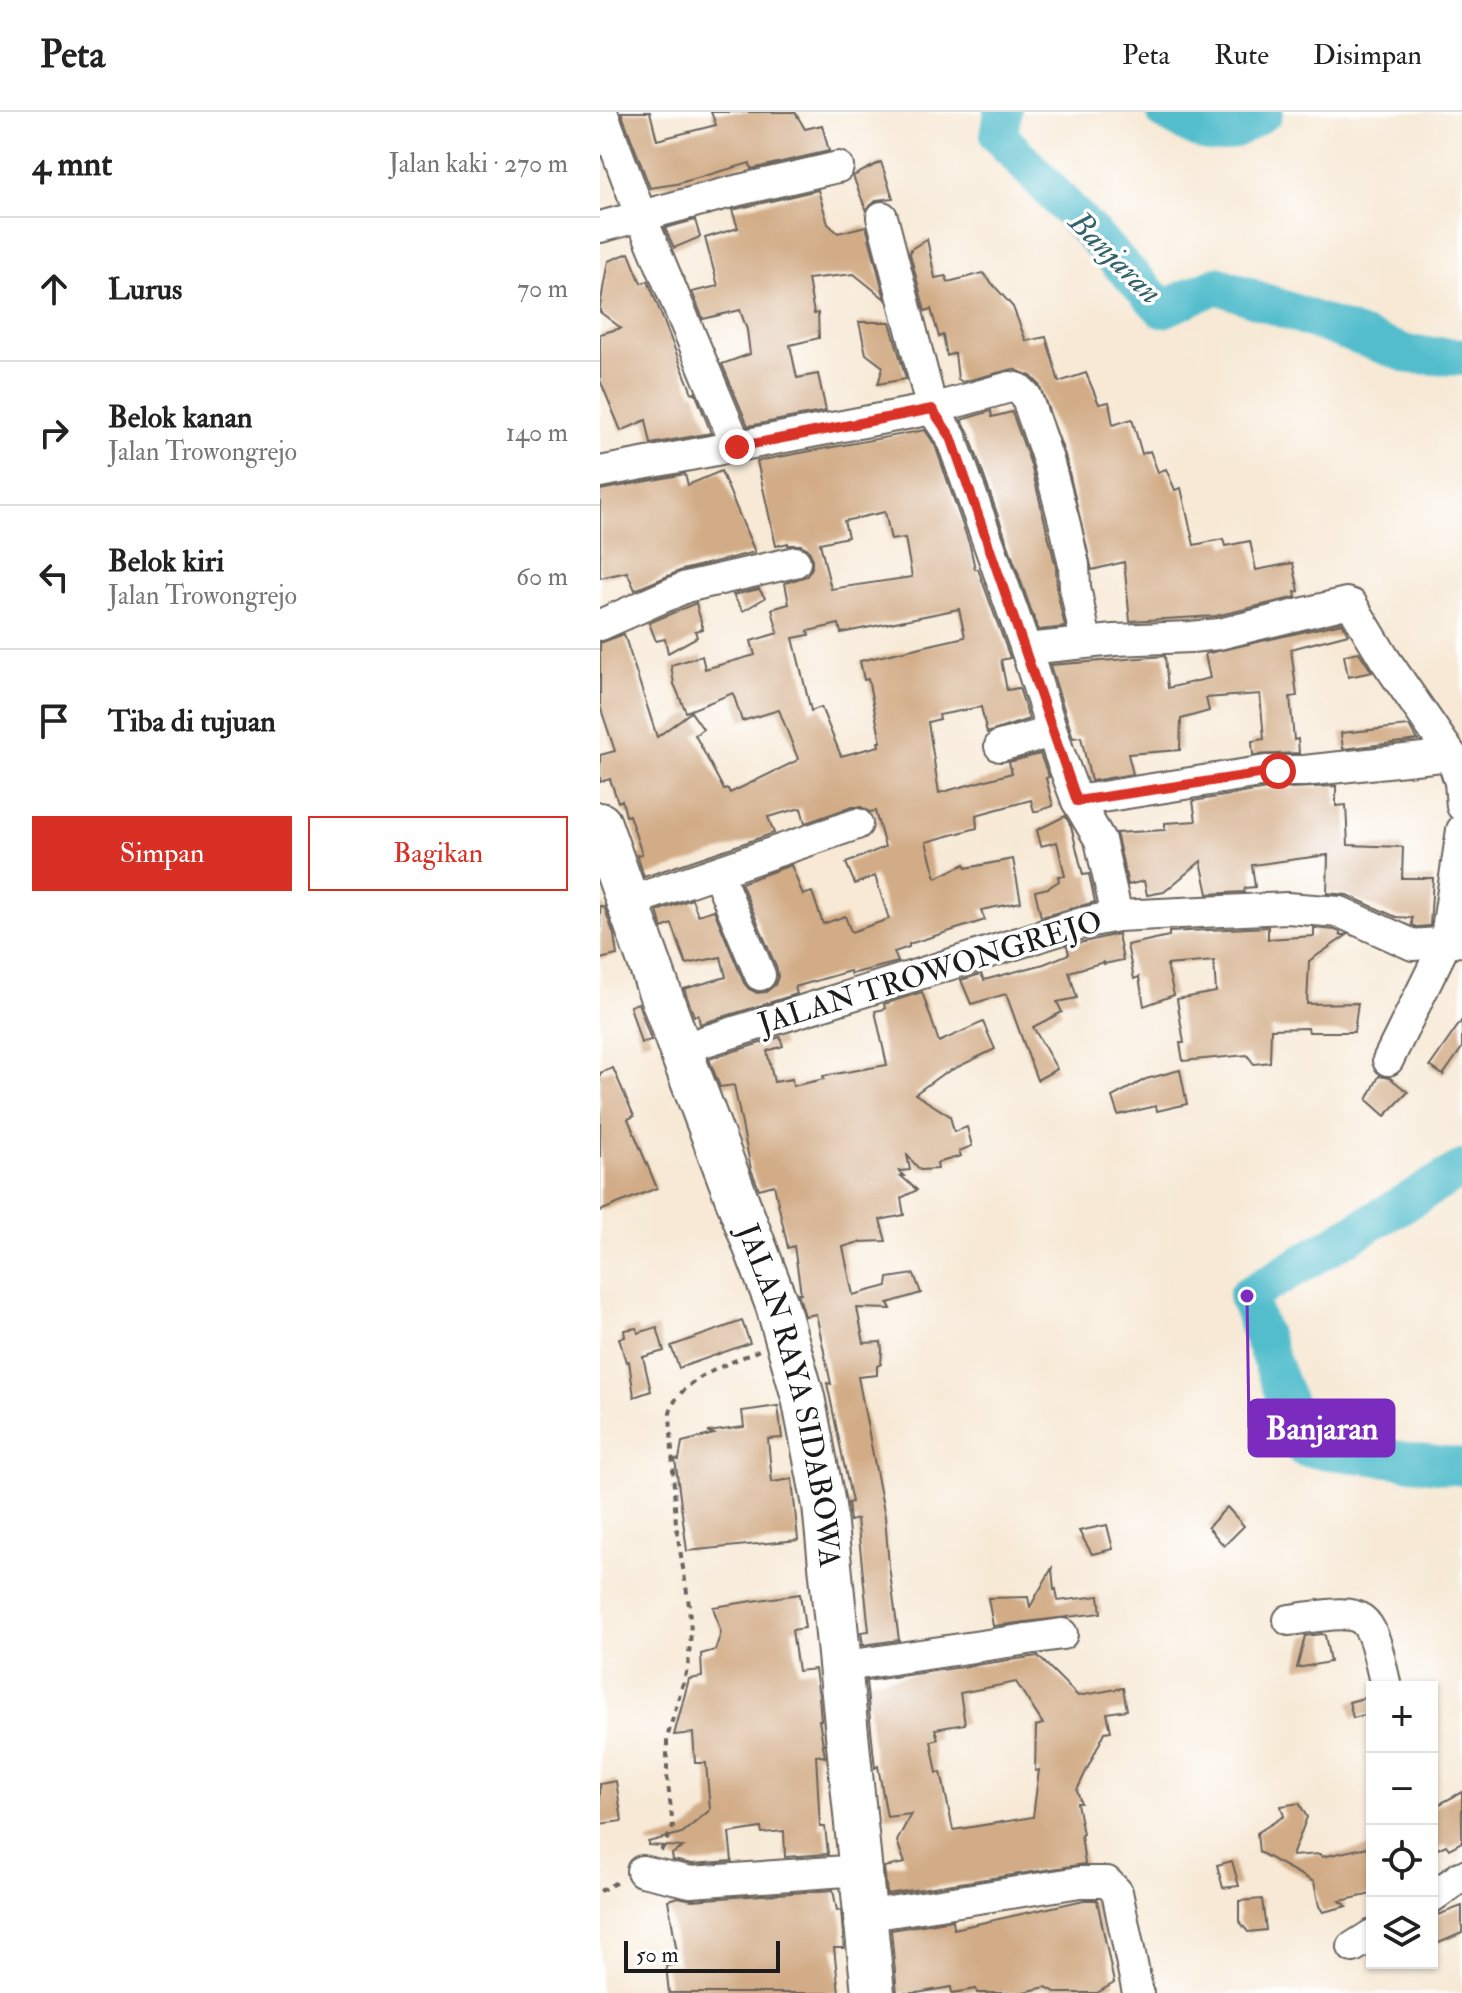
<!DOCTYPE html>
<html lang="id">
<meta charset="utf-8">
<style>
:root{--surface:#fff;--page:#f6f6f6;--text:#222;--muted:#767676;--line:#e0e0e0;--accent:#d93025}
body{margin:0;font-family:"IM FELL Double Pica",serif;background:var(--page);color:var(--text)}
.controls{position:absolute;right:24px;bottom:24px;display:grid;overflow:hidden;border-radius:0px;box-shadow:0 2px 6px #0004}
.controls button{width:72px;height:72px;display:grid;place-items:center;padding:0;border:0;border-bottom:2px solid var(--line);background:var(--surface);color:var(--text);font:40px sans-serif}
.scale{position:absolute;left:24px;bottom:20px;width:156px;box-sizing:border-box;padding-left:8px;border:4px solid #1c1c1c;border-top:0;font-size:22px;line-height:28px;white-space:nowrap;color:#1c1c1c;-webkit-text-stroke:6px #fff;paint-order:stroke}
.stop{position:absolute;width:24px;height:24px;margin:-18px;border:6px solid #d93025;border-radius:50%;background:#fff}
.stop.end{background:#d93025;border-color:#fff;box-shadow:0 2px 8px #0008}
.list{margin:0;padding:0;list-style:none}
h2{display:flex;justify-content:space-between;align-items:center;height:104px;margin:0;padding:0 32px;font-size:34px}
h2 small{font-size:26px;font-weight:400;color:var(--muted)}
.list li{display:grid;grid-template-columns:52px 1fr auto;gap:24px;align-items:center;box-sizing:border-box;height:144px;padding:0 32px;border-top:2px solid var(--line)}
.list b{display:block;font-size:30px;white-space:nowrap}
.list p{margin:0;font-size:26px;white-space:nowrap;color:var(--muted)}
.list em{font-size:26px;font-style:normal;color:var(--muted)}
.actions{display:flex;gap:16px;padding:24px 32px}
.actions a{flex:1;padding:18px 0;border:2px solid var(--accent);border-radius:0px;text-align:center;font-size:28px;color:var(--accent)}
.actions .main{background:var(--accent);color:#fff}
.icon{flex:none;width:44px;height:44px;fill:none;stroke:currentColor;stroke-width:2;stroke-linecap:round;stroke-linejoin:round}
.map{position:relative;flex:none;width:862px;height:1881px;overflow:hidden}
header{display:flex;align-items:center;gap:48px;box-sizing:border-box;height:112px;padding:0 40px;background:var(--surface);border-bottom:2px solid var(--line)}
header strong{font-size:38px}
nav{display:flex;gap:44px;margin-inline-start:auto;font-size:28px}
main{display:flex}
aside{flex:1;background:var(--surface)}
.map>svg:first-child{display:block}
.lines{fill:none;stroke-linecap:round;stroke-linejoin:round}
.river{stroke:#52bdcc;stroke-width:38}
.building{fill:#d2ac86;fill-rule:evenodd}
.minor-casing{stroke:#69645d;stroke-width:34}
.highway-casing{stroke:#69645d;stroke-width:46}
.path{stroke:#69645d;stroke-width:4;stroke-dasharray:6 6;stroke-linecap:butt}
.minor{stroke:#fff;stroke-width:30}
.highway{stroke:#fff;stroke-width:42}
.route{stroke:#d93025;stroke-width:10}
.labels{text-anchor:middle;stroke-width:7;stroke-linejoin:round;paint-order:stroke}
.street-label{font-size:30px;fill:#1c1c1c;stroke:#fff}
.water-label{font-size:32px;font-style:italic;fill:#34646b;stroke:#fff}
.leader{fill:none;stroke:#7b2cbf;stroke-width:3}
.callout-dot{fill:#7b2cbf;stroke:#fff;stroke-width:3}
.callout{fill:#7b2cbf;stroke:#7b2cbf;stroke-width:3}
.callout-label{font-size:32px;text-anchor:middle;font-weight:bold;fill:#fff}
</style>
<header>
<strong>Peta</strong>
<nav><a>Peta</a><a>Rute</a><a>Disimpan</a></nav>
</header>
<main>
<aside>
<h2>4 mnt<small>Jalan kaki · 270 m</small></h2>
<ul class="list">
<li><svg class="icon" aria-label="ahead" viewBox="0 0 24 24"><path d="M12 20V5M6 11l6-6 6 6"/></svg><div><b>Lurus</b></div><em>70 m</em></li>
<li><svg class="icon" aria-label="right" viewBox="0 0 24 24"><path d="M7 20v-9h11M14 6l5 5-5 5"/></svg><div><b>Belok kanan</b><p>Jalan Trowongrejo</p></div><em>140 m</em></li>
<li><svg class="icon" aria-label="left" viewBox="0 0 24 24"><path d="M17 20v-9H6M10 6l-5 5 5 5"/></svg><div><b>Belok kiri</b><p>Jalan Trowongrejo</p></div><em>60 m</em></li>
<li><svg class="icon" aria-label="arrive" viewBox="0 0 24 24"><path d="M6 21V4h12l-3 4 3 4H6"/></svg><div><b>Tiba di tujuan</b></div></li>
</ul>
<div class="actions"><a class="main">Simpan</a><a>Bagikan</a></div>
</aside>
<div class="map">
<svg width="862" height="1881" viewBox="0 0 862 1881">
<rect width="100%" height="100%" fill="#fff"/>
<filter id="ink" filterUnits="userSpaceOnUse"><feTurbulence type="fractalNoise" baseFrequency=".0125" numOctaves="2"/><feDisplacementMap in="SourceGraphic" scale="16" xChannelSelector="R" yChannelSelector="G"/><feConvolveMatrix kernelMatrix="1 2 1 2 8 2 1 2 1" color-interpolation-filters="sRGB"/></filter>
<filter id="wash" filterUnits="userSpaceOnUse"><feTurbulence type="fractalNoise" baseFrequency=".006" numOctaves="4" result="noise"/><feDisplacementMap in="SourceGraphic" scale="32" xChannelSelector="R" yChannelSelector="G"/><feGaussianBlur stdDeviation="1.8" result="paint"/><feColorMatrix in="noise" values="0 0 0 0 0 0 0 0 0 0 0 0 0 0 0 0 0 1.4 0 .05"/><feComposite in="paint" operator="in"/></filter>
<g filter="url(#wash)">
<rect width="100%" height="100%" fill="#f7e9d5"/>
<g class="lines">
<!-- river -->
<g class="river">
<path d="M403 0 399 24 563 197 617 173 810 243 862 245"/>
<path d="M565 0C614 27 615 31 664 0"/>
<path d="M862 1057 647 1184 704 1336 862 1355"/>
</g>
</g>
<g id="blocks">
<!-- building -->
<g class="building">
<path d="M21 0H50L57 28 116 13 111 0H195L205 17 222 13 229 39 151 57 150 51 76 72 50 76Z"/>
<path d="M281 50 293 86 277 88 266 98 253 64Z"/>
<path d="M218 78 228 112 238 121 266 114 285 187 254 162 208 167 214 202 218 201 219 226 190 233 197 266 218 262 226 299 148 314 122 252 150 242 147 218 140 198 103 207 92 180 118 174 105 126 138 116 132 98Z"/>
<path d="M95 108 100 125 74 136 65 116Z"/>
<path d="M327 127 335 166 346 164 348 170 383 161 413 195 426 229 446 225 459 270 486 261 499 292 509 290 513 313 532 307 542 342 550 339 558 360 566 357 575 378 581 376 594 433 623 427 625 434 650 429 656 458 693 451 699 479 695 480 696 485 616 504 530 509 524 450 492 458 465 343 439 272 431 264 413 257 362 270 358 267 355 241 347 244 343 223 339 225 331 197 325 199 310 142 311 137Z"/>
<path d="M29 141 41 171 48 169 92 281 95 280 111 321 51 332 46 308 21 319 0 268V222L21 216 0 200V194L8 149Z"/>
<path d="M259 210H290L306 267 278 272 283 255 266 242Z"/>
<path d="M391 299 392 305 412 300 431 353 456 455 457 479 465 515 438 518 368 319 361 308Z"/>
<path d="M325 318 335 333 370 434 375 457H378L409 543 410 546 401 548 407 578 419 576 429 607 387 621 381 595 339 603 340 607 328 610 339 681 412 661 409 650 440 642 449 665 446 666 453 694 434 700 431 688 376 703 377 716 326 730 336 766 365 752 366 756 413 747 421 790 381 798 385 808 309 832V835L294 840 298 850 251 862 250 859 195 875 197 882 100 912 98 903 94 904 84 877 126 865 121 845 86 852 72 812 62 816 57 799 92 787 98 803 114 798 144 871 149 877 157 881 166 880 175 873 178 865 177 857 141 771 191 753 203 783 212 780 223 812 245 804 251 820 289 807 275 764 255 772 246 751 285 735 275 699 270 700 261 695H252L205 711 201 696 168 705 174 721 44 765 37 743 42 742 29 703 26 704 22 688 18 690 10 667 0 670V643L15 639 0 594V531L24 522 57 625 91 600 103 617 95 623 124 678 128 677 130 681 196 649 198 647 179 598 142 609 133 581 86 600 74 572 71 553 102 544 105 557 155 543 151 529 178 521 172 497 189 492 185 471 207 464 212 456V445L208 437 201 433H188V431L176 434 157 349ZM285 400 291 428 305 426 312 465 231 477 220 431 248 425 244 409ZM359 497 365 525 260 549 264 568 268 567 281 630H278L279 634 241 644 221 595 211 599 193 526 209 523 208 519 239 512 241 521Z"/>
<path d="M121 359 155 440 82 458 35 478 27 460 0 466V378L85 362 88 373Z"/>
<path d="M159 477 165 486 143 499 133 483Z"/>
<path d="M96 491 103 517 95 519 97 525 68 541 65 527 56 529 49 511Z"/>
<path d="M742 511 748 522 691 537 697 584 690 585 694 628 698 627 699 641 653 643 652 629 664 627 660 582 606 586 609 599 581 607 580 638 528 642 533 662 491 669 481 625 473 626 450 553 565 544 568 576 610 566 605 542Z"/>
<path d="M759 540 772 560 748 565 744 543Z"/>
<path d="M809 614 818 628 743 637 741 621Z"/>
<path d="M736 674V694L746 693 748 733 803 735 802 766H833L830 814 816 815 812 813V806L796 805 747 783 727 781 728 743 652 753 655 775 645 776 644 780 608 782 601 749 564 780 547 783 544 769 528 773 516 721 565 718V711L596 709 593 689 667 677Z"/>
<path d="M465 704 471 714 483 763 489 762 495 790 441 805 435 779 448 776 459 769 458 764H465L457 730 441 734 437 718Z"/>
<path d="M0 794H4L14 823 17 843 0 847Z"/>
<path d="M668 815V827L714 824V816L735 818 740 820V823H747L709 849 707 892 758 891 754 920H709L708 916 671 917 670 950 654 952 647 943 583 949 580 931H584L577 887 616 880 614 849 567 853 574 883 544 894 539 865 534 867 527 833 569 824V820Z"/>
<path d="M518 822 523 848 504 852V850L469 860 477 886 457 890 462 900 433 915 457 957 437 968 406 882 371 892 361 868 381 862 384 868 444 852 469 842 467 834Z"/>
<path d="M322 880 339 930 383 910 395 937 341 963 315 982 350 1004 354 1020 367 1015 372 1034 359 1039 361 1044 337 1051 338 1057 320 1058 307 1043 310 1058 299 1059 304 1064H301L317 1078 301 1086 304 1103 280 1108 286 1129 259 1130 243 1135 253 1183 287 1174 288 1166 314 1162 321 1181 288 1191 291 1197 257 1196 264 1231 281 1230 282 1238 281 1252 277 1254V1263L258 1265 285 1405 289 1454 299 1528 263 1533 261 1520 269 1519 257 1407 250 1409 248 1391 252 1390 227 1271 231 1272 216 1202 205 1204 198 1181H201L194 1134 188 1136 174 1073 159 1077 151 1057 134 973 120 975 109 947 180 925 183 934 167 939 174 970 192 967 193 974 224 967 223 964 287 953 275 899 285 897 284 892Z"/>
<path d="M38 891 51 928 41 931 30 894Z"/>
<path d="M862 908V936L843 963 830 954Z"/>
<path d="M13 956 34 1004 28 1007 57 1076 0 1099V961Z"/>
<path d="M580 958 587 992 557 999 556 994 518 1003 512 985 546 967Z"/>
<path d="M779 964 790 966 808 980 785 1004 767 988Z"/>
<path d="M142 1209 150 1231 79 1256 71 1234Z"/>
<path d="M57 1215 64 1239 43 1245 51 1279 34 1285 29 1249 26 1250 19 1226 25 1225 24 1218 37 1216 38 1221Z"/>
<path d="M178 1294 182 1326 168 1327 172 1370 192 1367 198 1428 87 1439 75 1347 79 1348 82 1330 114 1322 108 1320 144 1315 142 1299Z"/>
<path d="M627 1395 644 1414 624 1434 608 1415Z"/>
<path d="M507 1413 513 1437 492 1442 479 1419Z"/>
<path d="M452 1456 454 1478 456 1477 458 1489 499 1484 501 1501 393 1514 388 1486 428 1485 430 1495Z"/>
<path d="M200 1482 205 1516 192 1518 198 1559 215 1557 219 1585 221 1608H219L225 1645 216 1643 220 1715H225L228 1742 185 1745 184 1719 162 1721 161 1716 129 1721 132 1749 92 1752 73 1748 72 1742 83 1735 48 1733V1730L82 1721 110 1698 106 1651H95L93 1621 74 1623 89 1567 102 1565 101 1542 115 1538 121 1521 113 1495Z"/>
<path d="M721 1522 725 1523 730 1550 697 1556 705 1524Z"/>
<path d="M438 1544 478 1584 523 1576 527 1598 507 1601 511 1619 505 1620 477 1678 481 1691H477L483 1722 481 1723 485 1752 287 1782 284 1755 305 1751 297 1729 311 1702 287 1705 278 1654 275 1656 266 1569ZM416 1570 443 1612 436 1614 435 1659 439 1658 433 1705 353 1718 341 1660 337 1661 331 1629 338 1627 335 1617 365 1612 360 1581Z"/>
<path d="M771 1584 772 1601 753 1606 749 1590Z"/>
<path d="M16 1669 22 1709 0 1712V1672Z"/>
<path d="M862 1680V1730L849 1737 846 1733 838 1737 832 1725V1696Z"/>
<path d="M699 1691 707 1705 692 1744 720 1742 722 1745 768 1735 772 1754V1782L740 1789 747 1794 723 1800 719 1794 714 1770 659 1740 657 1721 684 1704 681 1694Z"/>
<path d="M632 1749 639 1774 623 1776 617 1753Z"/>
<path d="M233 1778 237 1799 241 1798 244 1836H234L239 1881H69L66 1854 79 1852 68 1788 78 1785 92 1788Z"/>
<path d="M662 1787 666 1818 648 1820 639 1809V1789Z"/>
<path d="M484 1788H497L514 1871 497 1881H457L446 1875 419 1881H377L376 1877 352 1881 351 1875 317 1881H297L291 1818 353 1808 354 1817Z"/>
<path d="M862 1794V1821L832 1834V1805Z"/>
</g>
</g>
</g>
<g filter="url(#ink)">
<use href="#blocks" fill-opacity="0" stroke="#69645d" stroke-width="2"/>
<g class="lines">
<defs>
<g id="minor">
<path d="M2 0 44 112 137 335"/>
<path d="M282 105 332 297 410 275 419 277 426 284 448 348 465 413 474 453 475 475 486 530"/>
<path d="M0 115 135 79 238 55"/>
<path d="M0 360 332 297 351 325 426 537 459 641 477 689 500 728 517 804 482 811 80 937"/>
<path d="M0 513 86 475 195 450"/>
<path d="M426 537 515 528 591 525 619 522 746 491 752 493 784 546 851 643 860 670 862 694"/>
<path d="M400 634 452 620"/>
<path d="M477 689 666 659H704L851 643"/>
<path d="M117 760 160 863"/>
<path d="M28 790 257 712"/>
<path d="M517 804 687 796 740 800 813 833 862 829"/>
<path d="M788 948 845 832 862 718"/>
<path d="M689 1508C770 1497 768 1494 786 1575"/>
<path d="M239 1555 462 1522"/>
<path d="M42 1759 91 1770 260 1758"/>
<path d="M832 1785 862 1764"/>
<path d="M264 1804 480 1770H507L517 1780 538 1881"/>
<path d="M753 1835 772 1823"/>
</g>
<g id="highway">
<path id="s1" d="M0 712 80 937 177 1193 203 1285 224 1393 273 1881"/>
</g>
</defs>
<!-- minor casing -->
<use href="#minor" class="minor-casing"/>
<!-- highway casing -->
<use href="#highway" class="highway-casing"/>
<!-- path -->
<g class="path">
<path d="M61 1739 73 1715 67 1663V1626L88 1554 91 1520 89 1493 76 1413 70 1301C78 1267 130 1252 159 1238"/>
<path d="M0 1779 19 1769"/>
</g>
<!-- minor -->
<use href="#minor" class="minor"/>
<!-- highway -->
<use href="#highway" class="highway"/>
</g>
</g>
<g class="lines" filter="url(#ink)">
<!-- route -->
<path class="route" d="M137 335 332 297 351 325 477 689 678 659"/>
</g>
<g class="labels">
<!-- street labels -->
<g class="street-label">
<text transform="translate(330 860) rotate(-17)" y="10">JALAN TROWONGREJO</text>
<text dy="10" stroke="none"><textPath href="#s1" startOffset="604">JALAN RAYA SIDABOWA</textPath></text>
</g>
<!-- water labels -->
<g class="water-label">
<text transform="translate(516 145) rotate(45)" y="11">Banjaran</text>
</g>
</g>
<!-- callouts -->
<path class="leader" d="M647 1184L649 1316"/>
<circle class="callout-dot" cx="647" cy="1184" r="8"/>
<rect class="callout" x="649" y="1288" width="145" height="56" rx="8"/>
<g class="callout-label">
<text x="722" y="1327">Banjaran</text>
</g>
</svg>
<div class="controls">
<button>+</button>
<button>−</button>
<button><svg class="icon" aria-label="locate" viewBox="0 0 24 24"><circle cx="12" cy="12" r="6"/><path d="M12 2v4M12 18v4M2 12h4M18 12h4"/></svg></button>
<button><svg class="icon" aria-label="layers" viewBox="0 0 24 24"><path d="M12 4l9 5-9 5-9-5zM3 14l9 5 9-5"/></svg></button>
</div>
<div class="scale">50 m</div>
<div class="stop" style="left:678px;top:659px"></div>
<div class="stop end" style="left:137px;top:335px"></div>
</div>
</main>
